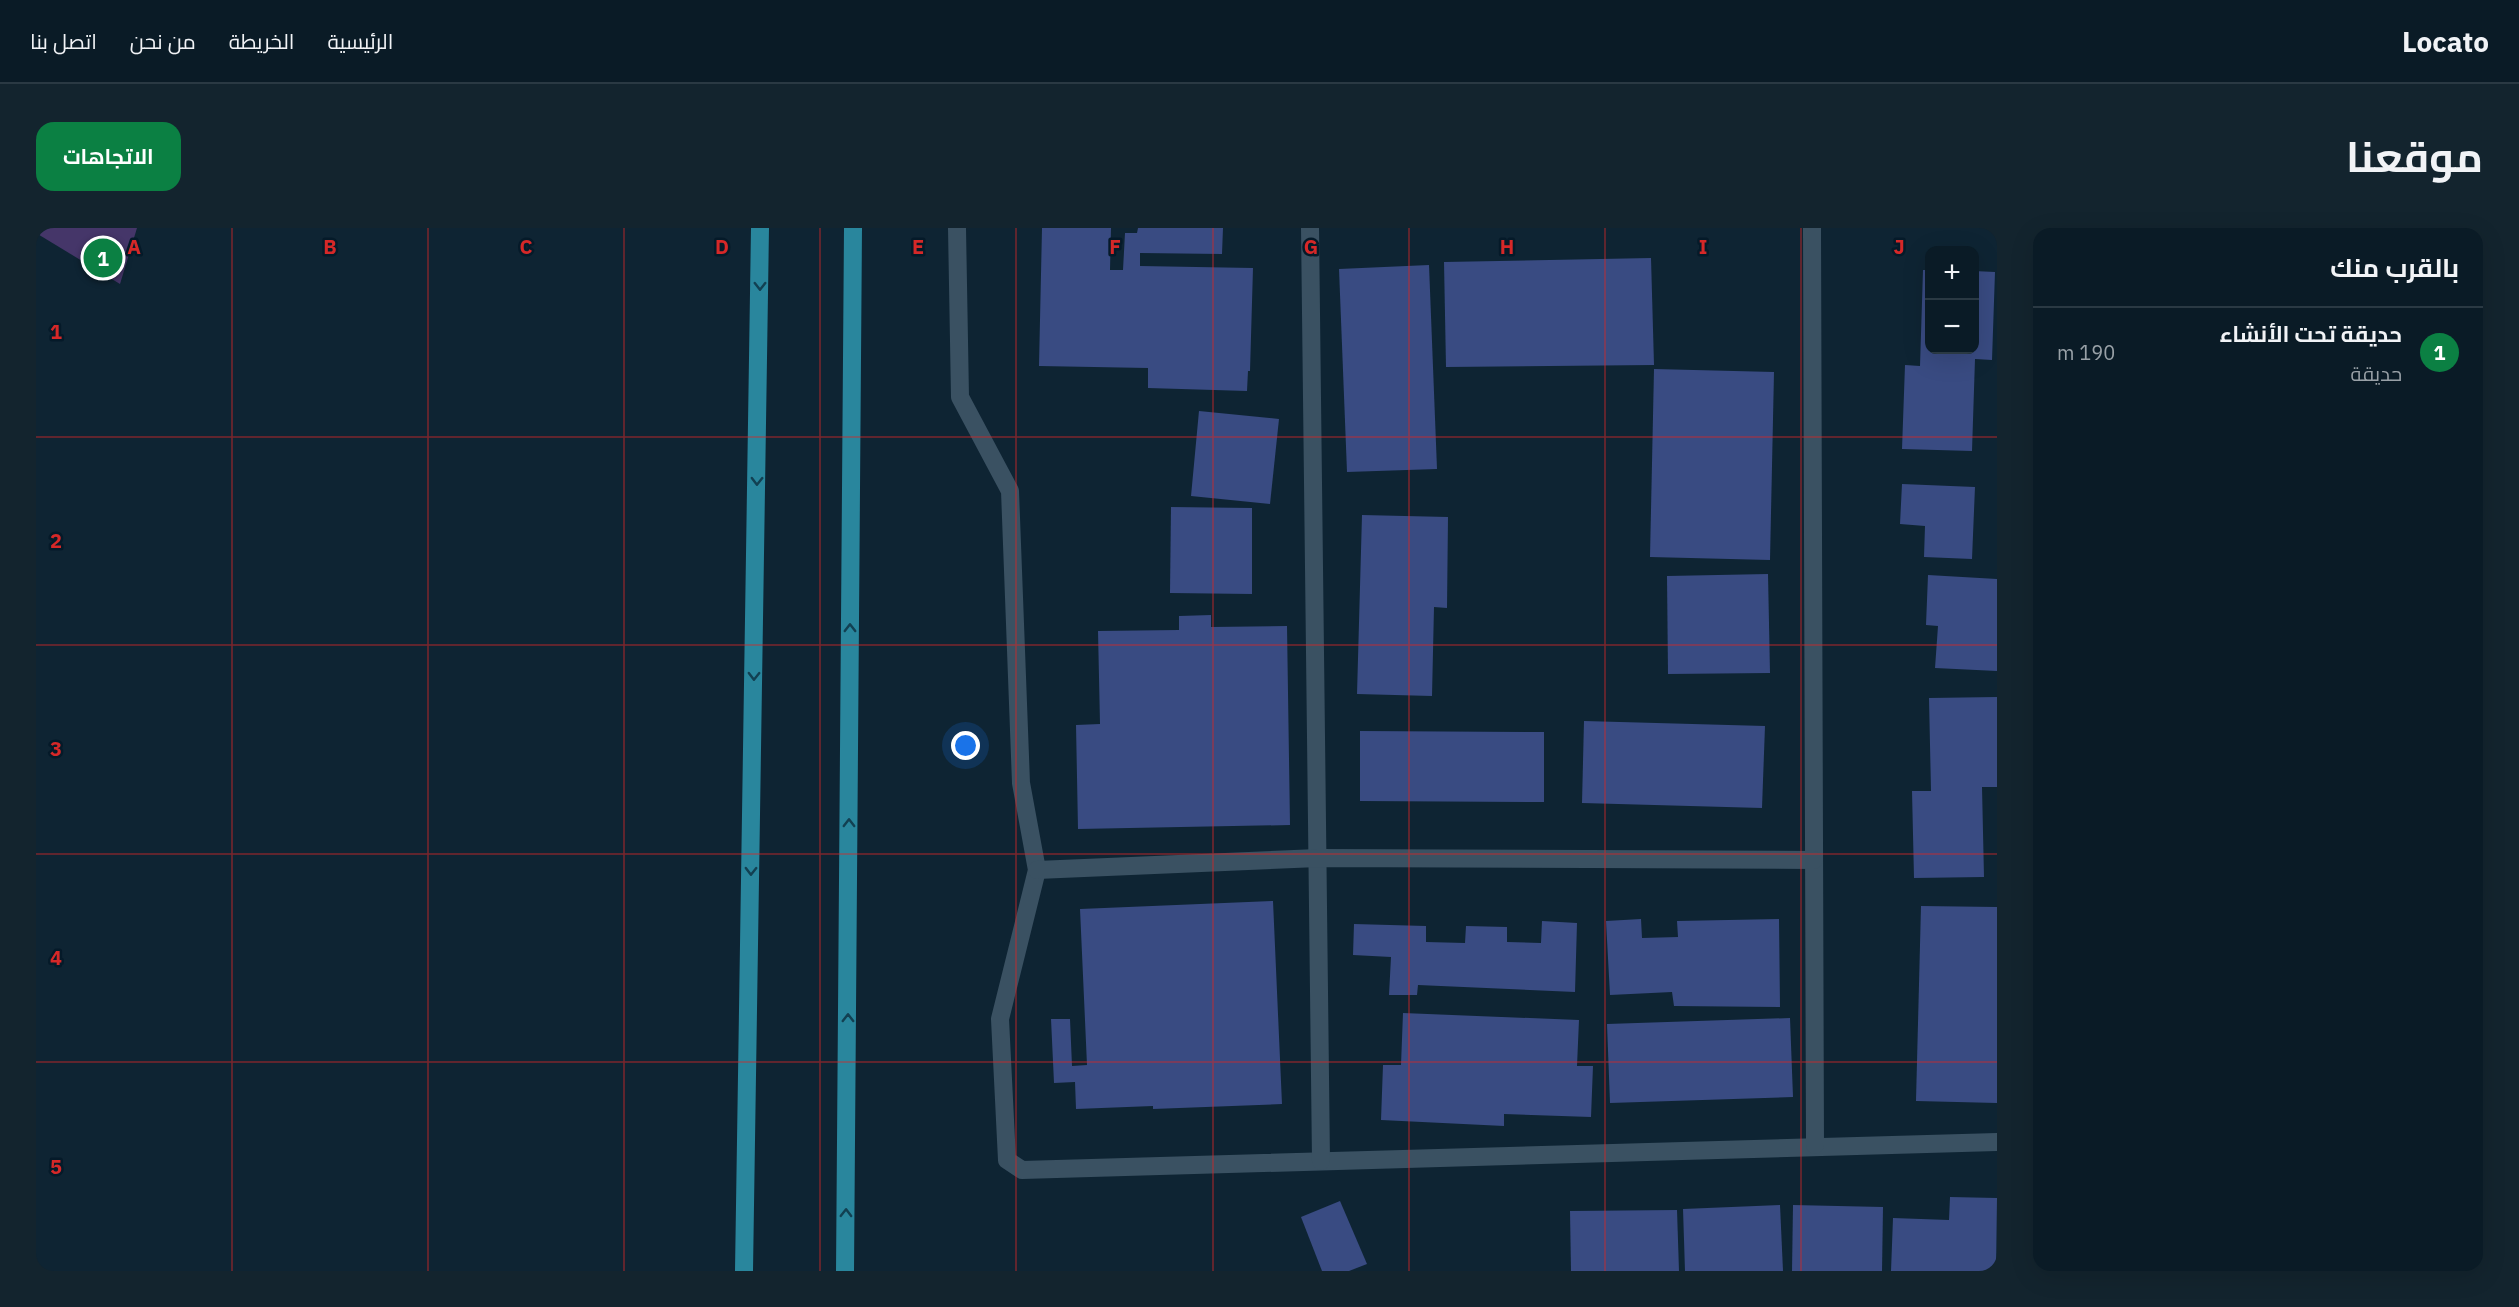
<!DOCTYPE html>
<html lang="ar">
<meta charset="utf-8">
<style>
:root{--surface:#0a1b26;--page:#13242e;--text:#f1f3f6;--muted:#99a1a7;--line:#2a3943;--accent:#0b8043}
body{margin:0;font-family:"IBM Plex Sans",Cairo,sans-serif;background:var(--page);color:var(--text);direction:rtl}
.controls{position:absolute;right:18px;top:18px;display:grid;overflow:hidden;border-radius:12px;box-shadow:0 6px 24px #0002}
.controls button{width:54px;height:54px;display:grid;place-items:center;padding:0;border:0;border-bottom:2px solid var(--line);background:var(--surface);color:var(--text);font:30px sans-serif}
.you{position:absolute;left:930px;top:518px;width:21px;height:21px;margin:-15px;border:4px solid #fff;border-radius:50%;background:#1a73e8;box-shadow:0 0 0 9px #1a73e833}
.badge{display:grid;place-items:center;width:39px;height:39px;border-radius:50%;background:var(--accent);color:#fff;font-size:20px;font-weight:700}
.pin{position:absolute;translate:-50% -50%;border:3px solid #fff;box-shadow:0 2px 6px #0006}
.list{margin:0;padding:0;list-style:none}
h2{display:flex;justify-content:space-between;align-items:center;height:78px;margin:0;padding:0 24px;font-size:26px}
h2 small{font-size:20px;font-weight:400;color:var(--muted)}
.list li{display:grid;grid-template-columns:39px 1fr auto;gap:18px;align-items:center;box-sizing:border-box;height:90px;padding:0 24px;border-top:2px solid var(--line)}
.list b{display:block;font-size:22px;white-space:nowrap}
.list p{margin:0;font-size:20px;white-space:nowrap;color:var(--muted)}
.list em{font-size:20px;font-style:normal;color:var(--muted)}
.map{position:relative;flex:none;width:1961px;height:1043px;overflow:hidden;direction:ltr;border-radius:18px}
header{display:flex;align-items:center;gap:36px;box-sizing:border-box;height:84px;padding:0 30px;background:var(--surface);border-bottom:2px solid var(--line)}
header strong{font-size:28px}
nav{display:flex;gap:33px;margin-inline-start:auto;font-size:21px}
.intro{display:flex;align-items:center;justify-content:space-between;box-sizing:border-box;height:144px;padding:0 36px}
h1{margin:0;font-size:42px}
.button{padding:15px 27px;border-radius:18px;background:var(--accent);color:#fff;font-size:21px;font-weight:700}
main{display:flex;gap:36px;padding:0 36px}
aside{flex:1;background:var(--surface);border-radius:18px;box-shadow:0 6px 24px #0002}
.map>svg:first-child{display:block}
.green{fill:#453669}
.building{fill:#394b82}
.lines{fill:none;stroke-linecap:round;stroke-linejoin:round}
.street{stroke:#3a5162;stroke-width:18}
.primary{stroke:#29869d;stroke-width:18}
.oneway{stroke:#124052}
.grid{fill:none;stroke:#d62828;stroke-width:1.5;stroke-opacity:0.55}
.grid-label{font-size:20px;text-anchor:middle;font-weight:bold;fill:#d62828;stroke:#051a29;stroke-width:5;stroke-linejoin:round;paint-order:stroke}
</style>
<header>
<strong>Locato</strong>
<nav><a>الرئيسية</a><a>الخريطة</a><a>من نحن</a><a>اتصل بنا</a></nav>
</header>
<div class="intro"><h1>موقعنا</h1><a class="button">الاتجاهات</a></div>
<main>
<aside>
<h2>بالقرب منك<small></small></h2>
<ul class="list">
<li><span class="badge">1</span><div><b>حديقة تحت الأنشاء</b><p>حديقة</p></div><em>190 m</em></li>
</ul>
</aside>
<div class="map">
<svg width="1961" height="1043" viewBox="0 0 1961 1043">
<rect width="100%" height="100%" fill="#0e2433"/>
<!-- green -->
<path class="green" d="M0 0H101L84 56 0 5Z"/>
<!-- building -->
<g class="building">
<path d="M1006 0H1075L1074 42H1087L1089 5H1101L1102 0H1187L1186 26 1104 25V38L1217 40 1214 143H1212L1211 163 1112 160V140L1003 138Z"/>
<path d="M1615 30 1618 137 1410 139 1408 34Z"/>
<path d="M1393 37 1401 241 1311 244 1303 41Z"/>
<path d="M1887 42H1894V122H1938V43L1959 44 1956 132 1939 131 1936 223 1866 221 1869 137 1884 138Z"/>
<path d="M1618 141 1738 144 1734 332 1614 329Z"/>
<path d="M1163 183 1243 191 1234 276 1155 268Z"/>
<path d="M1866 256 1939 259 1936 331 1888 329 1889 298 1864 296Z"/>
<path d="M1135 279 1216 280V366L1134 365Z"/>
<path d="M1326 287 1412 289 1411 380 1398 379 1396 468 1321 466Z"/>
<path d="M1732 346 1734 445 1632 446 1631 348Z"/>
<path d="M1892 347 1961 351V443L1899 440 1902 398 1890 397Z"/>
<path d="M1175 387V399L1251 398 1254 597 1042 601 1040 497 1064 496 1062 403 1143 402V388Z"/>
<path d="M1961 469V559H1946L1948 649 1878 650 1876 563H1895L1893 470Z"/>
<path d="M1548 493 1729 498 1726 580 1546 575Z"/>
<path d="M1324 503 1508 504V574L1324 573Z"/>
<path d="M1237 673 1246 876 1117 881V878L1040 881 1039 854 1018 855 1015 791H1034L1036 838 1051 837 1044 681Z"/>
<path d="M1885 678 1961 679V875L1880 873Z"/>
<path d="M1605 691 1606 710 1642 709 1641 693 1743 691 1744 779 1638 778 1636 764 1574 767 1570 693Z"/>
<path d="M1506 693 1541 695 1539 764 1382 757 1381 767H1353L1355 729 1317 727 1318 696 1390 698V714L1429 715 1430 698 1471 699V714L1505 715Z"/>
<path d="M1367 785 1543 792 1541 838H1557L1555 889 1468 886V898L1345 892 1347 837H1365Z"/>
<path d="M1754 790 1757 869 1574 875 1571 796Z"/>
<path d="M1914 969 1961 970 1960 1043H1855L1857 990 1913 992Z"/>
<path d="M1304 973 1331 1036 1313 1043H1286L1265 989Z"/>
<path d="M1744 977 1747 1043H1649L1647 981Z"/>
<path d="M1757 977 1847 979 1846 1043H1756Z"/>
<path d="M1641 982 1643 1043H1535L1534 983Z"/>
</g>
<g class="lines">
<!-- street -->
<g class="street">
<path d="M921 0 924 169 974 263 985 555 1001 642 964 791 971 932 986 942 1961 914"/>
<path d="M1274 0 1285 933"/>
<path d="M1776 0 1779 917"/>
<path d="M1001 642 1282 630 1778 632"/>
</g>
<!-- primary -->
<g class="primary">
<path d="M708 1043 724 0"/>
<path d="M809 1043 817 0"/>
</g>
</g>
<!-- one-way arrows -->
<defs><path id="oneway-chevron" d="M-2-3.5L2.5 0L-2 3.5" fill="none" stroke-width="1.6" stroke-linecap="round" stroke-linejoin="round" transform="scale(1.5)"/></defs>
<g class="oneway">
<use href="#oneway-chevron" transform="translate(724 58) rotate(90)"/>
<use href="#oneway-chevron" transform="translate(721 253) rotate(91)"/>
<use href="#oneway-chevron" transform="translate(814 400) rotate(-90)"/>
<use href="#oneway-chevron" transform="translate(718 448) rotate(91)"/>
<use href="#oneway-chevron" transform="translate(813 595) rotate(-90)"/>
<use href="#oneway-chevron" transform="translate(715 643) rotate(91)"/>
<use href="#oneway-chevron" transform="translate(812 790) rotate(-90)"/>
<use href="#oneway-chevron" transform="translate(810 985) rotate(-89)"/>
</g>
<!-- grid -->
<path class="grid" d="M196 0V1043M392 0V1043M588 0V1043M784 0V1043M980 0V1043M1177 0V1043M1373 0V1043M1569 0V1043M1765 0V1043M0 209H1961M0 417H1961M0 626H1961M0 834H1961"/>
<g class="grid-label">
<text x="98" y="26">A</text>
<text x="294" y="26">B</text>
<text x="490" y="26">C</text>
<text x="686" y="26">D</text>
<text x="882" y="26">E</text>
<text x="1079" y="26">F</text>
<text x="1275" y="26">G</text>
<text x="1471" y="26">H</text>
<text x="1667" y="26">I</text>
<text x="1863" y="26">J</text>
<text x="20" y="111">1</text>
<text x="20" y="320">2</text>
<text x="20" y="528">3</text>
<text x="20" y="737">4</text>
<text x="20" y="946">5</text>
</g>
</svg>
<div class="controls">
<button>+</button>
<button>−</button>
</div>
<div class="you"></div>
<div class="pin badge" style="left:67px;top:30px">1</div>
</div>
</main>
